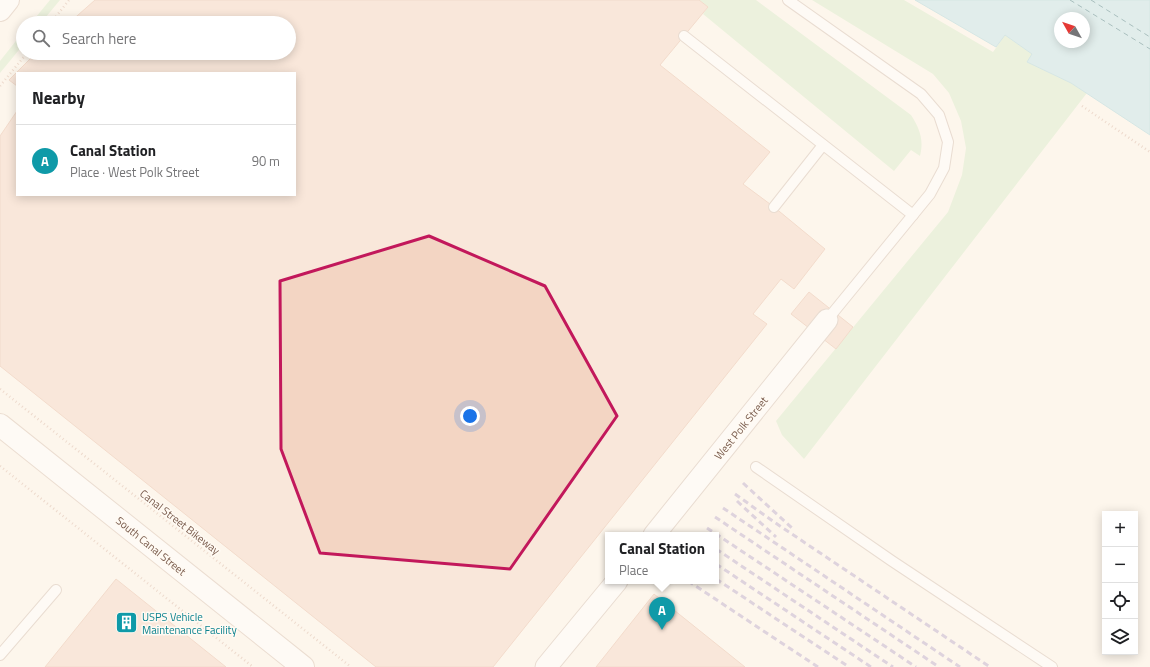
<!DOCTYPE html>
<meta charset="utf-8">
<style>
:root{--surface:#fff;--page:#f2f2f2;--text:#202124;--muted:#757577;--line:#e0e0e0;--accent:#e76f51}
body{margin:0;font-family:"Titillium Web",sans-serif;background:var(--page);color:var(--text)}
.controls{position:absolute;right:12px;bottom:12px;display:grid;overflow:hidden;border-radius:0px;box-shadow:0 2px 10px #0003}
.controls button{width:36px;height:36px;display:grid;place-items:center;padding:0;border:0;border-bottom:1px solid var(--line);background:var(--surface);color:var(--text);font:20px sans-serif}
.compass{position:absolute;left:1054px;top:12px;width:36px;height:36px;border-radius:50%;background:var(--surface);box-shadow:0 2px 10px #0003;rotate:310deg}
.you{position:absolute;left:470px;top:416px;width:14px;height:14px;margin:-10px;border:3px solid #fff;border-radius:50%;background:#1a73e8;box-shadow:0 0 0 6px #1a73e833}
.badge{display:grid;place-items:center;width:26px;height:26px;border-radius:50%;background:var(--accent);color:#fff;font-size:13px;font-weight:700}
.pin{position:absolute;translate:-50% -33px;filter:drop-shadow(0 1px 2px #0008)}
.pin::after{content:'';position:absolute;top:21px;width:14px;height:12px;background:inherit;clip-path:polygon(0 0,100% 0,50% 100%)}
.popup{position:absolute;left:605px;top:532px;width:114px;height:52px;box-sizing:border-box;display:grid;place-content:center;border-radius:0px;background:var(--surface);filter:drop-shadow(0 1px 3px #0005);font-size:13px;white-space:nowrap;color:var(--muted)}
.popup b{font-size:15px;color:var(--text)}
.popup::after{content:'';position:absolute;left:50%;top:100%;margin-left:-8px;border:8px solid transparent;border-top-color:var(--surface)}
.list{margin:0;padding:0;list-style:none}
h2{display:flex;justify-content:space-between;align-items:center;height:52px;margin:0;padding:0 16px;font-size:17px}
h2 small{font-size:13px;font-weight:400;color:var(--muted)}
.list li{display:grid;grid-template-columns:26px 1fr auto;gap:12px;align-items:center;box-sizing:border-box;height:72px;padding:0 16px;border-top:1px solid var(--line)}
.list b{display:block;font-size:15px;white-space:nowrap}
.list p{margin:0;font-size:13px;white-space:nowrap;color:var(--muted)}
.list em{font-size:13px;font-style:normal;color:var(--muted)}
.icon{flex:none;width:22px;height:22px;fill:none;stroke:currentColor;stroke-width:2;stroke-linecap:round;stroke-linejoin:round}
.map{position:relative;flex:none;width:1150px;height:667px;overflow:hidden}
.search{position:absolute;background:var(--surface);box-shadow:0 2px 10px #0003;left:16px;top:16px;width:280px;height:44px;display:flex;align-items:center;gap:10px;box-sizing:border-box;padding:0 14px;border-radius:22px;color:var(--muted);font-size:15px}
.panel{position:absolute;background:var(--surface);box-shadow:0 2px 10px #0003;left:16px;top:72px;width:280px;height:124px;border-radius:0px}
.map>svg:first-child{display:block}
.green{fill:#d8ecc9}
.water{fill:#bfe3e8;stroke:#a5d3da;fill-rule:evenodd}
.lines{fill:none;stroke-linecap:round;stroke-linejoin:round}
.ferry{stroke:#437c86;stroke-width:1;stroke-dasharray:5 4;stroke-linecap:butt}
.building{fill:#f3d5c3;stroke:#e6bba3}
.service-casing{stroke:#d1beb0;stroke-width:12}
.minor-casing{stroke:#d1beb0;stroke-width:23}
.secondary-casing{stroke:#d6c0b0;stroke-width:24}
.path{stroke:#d9b8a5;stroke-width:2.5;stroke-dasharray:1 3;stroke-linecap:butt}
.service{stroke:#fff;stroke-width:10}
.minor{stroke:#fff;stroke-width:21}
.secondary{stroke:#fff;stroke-width:22}
.rail{stroke:#b9a8c9;stroke-width:3;stroke-dasharray:6 4;stroke-linecap:butt}
.marked{fill:none;stroke:#c2185b;stroke-width:3;stroke-linejoin:round}
.labels{text-anchor:middle;stroke-width:3;stroke-linejoin:round;paint-order:stroke}
.street-label{font-size:11px;fill:#7a5c4d;stroke:#fffaf3}
.culture-label{font-size:11px;fill:#0d838f;stroke:#fffaf3;text-anchor:start}
</style>
<div class="map">
<svg width="1150" height="667" viewBox="0 0 1150 667">
<rect width="100%" height="100%" fill="#fdf6ec"/>
<!-- green -->
<g class="green">
<path d="M50 0H60L41 23H31Z"/>
<path d="M699 0H756L911 115C920 129 924 140 920 156L911 150 894 171 703 14 708 7Z"/>
<path d="M812 0H904L993 52 1005 35 1032 54 1027 62 1071 83 1087 93 804 459 782 435 776 421 948 212 962 175 966 148 961 121 949 93 933 74Z"/>
<path d="M23 32V45L0 73V61Z"/>
</g>
<!-- water -->
<path class="water" d="M915 0H1150V135L1071 83 1027 62 1032 54 1005 35 996 47ZM1060 18H1084V42H1060Z"/>
<g class="lines">
<!-- ferry -->
<g class="ferry">
<path d="M1070 0 1150 49"/>
<path d="M1091 0 1150 37"/>
</g>
</g>
<!-- building -->
<g class="building">
<path d="M95 0H699L708 7 660 65 770 152 743 184 774 207 825 249 794 289 781 279 753 314 767 324 493 667H376L0 366V136L17 111V195H295V73H17V86L9 80 36 53H289V23H69Z"/>
<path d="M809 292 853 327 836 349 791 314Z"/>
<path d="M116 579 226 667H45Z"/>
<path d="M654 594 745 667H596Z"/>
</g>
<g class="lines">
<defs>
<g id="service">
<path d="M788 0 921 94 939 115 948 142 944 168 930 194 827 320"/>
<path d="M684 36 913 215"/>
<path d="M774 207 823 145"/>
<path d="M756 467 892 561 1052 667"/>
<path d="M0 655 56 590"/>
</g>
<g id="minor">
<path d="M654 535 827 320"/>
<path d="M546 667 617 581"/>
</g>
<g id="secondary">
<path d="M0 10 8 0"/>
<path d="M0 425 303 667"/>
</g>
</defs>
<!-- service casing -->
<use href="#service" class="service-casing"/>
<!-- minor casing -->
<use href="#minor" class="minor-casing"/>
<!-- secondary casing -->
<use href="#secondary" class="secondary-casing"/>
<!-- path -->
<g class="path">
<path d="M51 23 69 0"/>
<path d="M0 86 27 53"/>
<path d="M1082 106 1150 152"/>
<path d="M0 389 351 667"/>
<path d="M0 466 253 667"/>
</g>
<!-- service -->
<use href="#service" class="service"/>
<!-- minor -->
<use href="#minor" class="minor"/>
<!-- secondary -->
<use href="#secondary" class="secondary"/>
<!-- rail -->
<g class="rail">
<path d="M743 483 792 528"/>
<path d="M735 494 774 522 990 667"/>
<path d="M737 501 776 537"/>
<path d="M723 508 960 667"/>
<path d="M715 517 939 667"/>
<path d="M707 528 916 667"/>
<path d="M716 549 893 667"/>
<path d="M716 564 871 667"/>
<path d="M716 579 849 667"/>
<path d="M688 581 818 667"/>
</g>
</g>
<!-- marked area -->
<path d="M0 0H1150V667H0ZM429 236 545 286 617 416 510 569 320 553 281 449 280 281Z" fill="#fdf6ec" fill-opacity=".55" fill-rule="evenodd"/>
<path class="marked" d="M429 236 545 286 617 416 510 569 320 553 281 449 280 281Z"/>
<!-- icons -->
<defs>
<symbol id="building-square" viewBox="-11 -11 22 22"><rect x="-9" y="-9" width="18" height="18" rx="4" fill="#0f9aa8" stroke="#fffaf3"/><path d="M-4-6H4V6H1V3H-1V6H-4ZM-2.5-4.3h1.7v1.8h-1.7ZM.8-4.3h1.7v1.8H.8ZM-2.5-1h1.7V.8h-1.7ZM.8-1h1.7V.8H.8Z" fill="#fff"/></symbol>
</defs>
<g fill-rule="evenodd">
<use href="#building-square" x="114" y="610" width="25" height="25"/>
</g>
<g class="labels">
<!-- street labels -->
<g class="street-label">
<text transform="translate(741 428) rotate(-51)" y="4">West Polk Street</text>
<text transform="translate(180 522) rotate(38)" y="4">Canal Street Bikeway</text>
<text transform="translate(151 546) rotate(39)" y="4">South Canal Street</text>
</g>
<!-- culture labels -->
<g class="culture-label">
<text x="142" y="621">USPS Vehicle<tspan x="142" dy="13">Maintenance Facility</tspan></text>
</g>
</g>
</svg>
<div class="controls">
<button>+</button>
<button>−</button>
<button><svg class="icon" aria-label="locate" viewBox="0 0 24 24"><circle cx="12" cy="12" r="6"/><path d="M12 2v4M12 18v4M2 12h4M18 12h4"/></svg></button>
<button><svg class="icon" aria-label="layers" viewBox="0 0 24 24"><path d="M12 4l9 5-9 5-9-5zM3 14l9 5 9-5"/></svg></button>
</div>
<svg class="compass" viewBox="-18 -18 36 36"><path d="M0-13l5 13h-10z" fill="#e53935"/><path d="M0 13l5-13h-10z" fill="#757577"/></svg>
<div class="you"></div>
<div class="pin badge" style="left:662px;top:630px;background:#0f9aa8">A</div>
<div class="popup"><b>Canal Station</b>Place</div>
<div class="search"><svg class="icon" aria-label="search" viewBox="0 0 24 24"><circle cx="10" cy="10" r="6"/><path d="M15 15l6 6"/></svg>Search here</div>
<section class="panel">
<h2>Nearby<small></small></h2>
<ul class="list">
<li><span class="badge" style="background:#0f9aa8">A</span><div><b>Canal Station</b><p>Place · West Polk Street</p></div><em>90 m</em></li>
</ul>
</section>
</div>
